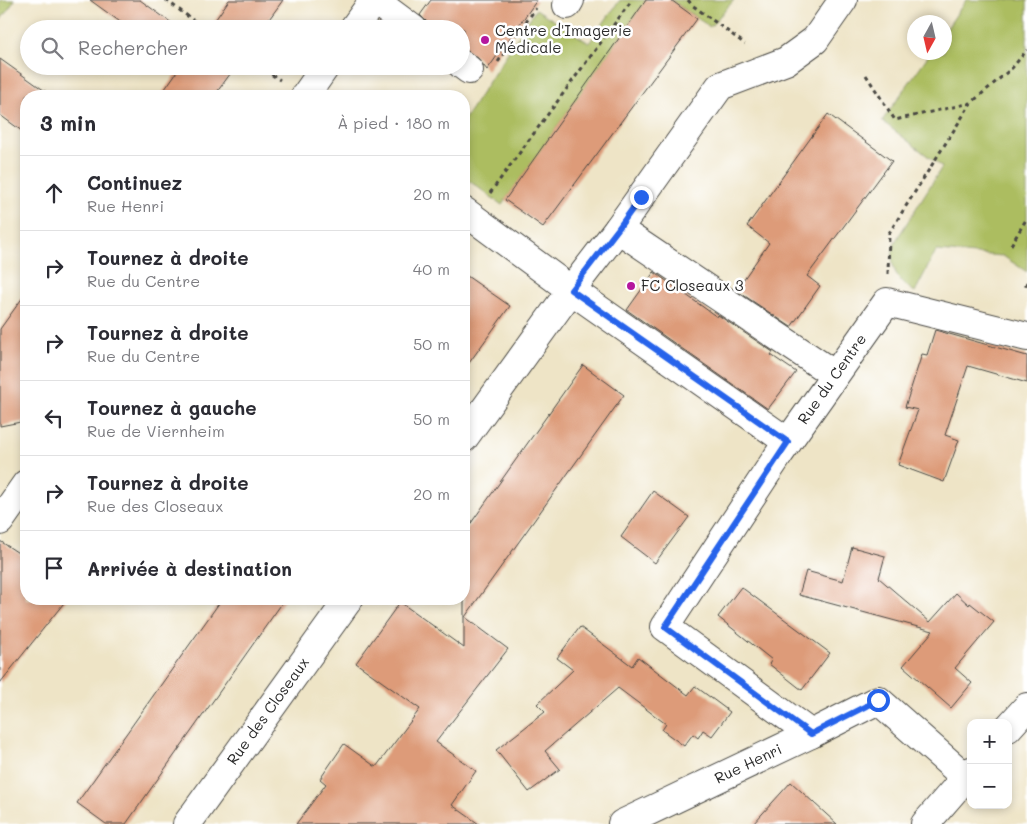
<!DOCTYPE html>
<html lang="fr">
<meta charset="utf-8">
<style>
:root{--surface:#fff;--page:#f2f2f3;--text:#2b2b33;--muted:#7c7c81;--line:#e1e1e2}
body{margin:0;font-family:Mali,sans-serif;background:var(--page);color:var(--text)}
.controls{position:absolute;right:15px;bottom:15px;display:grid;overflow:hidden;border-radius:10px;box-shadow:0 2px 8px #0003}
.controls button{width:45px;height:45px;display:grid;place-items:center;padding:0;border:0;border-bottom:1px solid var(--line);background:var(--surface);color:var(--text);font:25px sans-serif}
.compass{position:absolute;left:907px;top:15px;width:45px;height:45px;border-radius:50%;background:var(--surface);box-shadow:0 2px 8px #0003;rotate:188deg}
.stop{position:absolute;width:15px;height:15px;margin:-11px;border:4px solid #2563eb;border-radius:50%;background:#fff}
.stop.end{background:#2563eb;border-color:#fff;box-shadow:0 1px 5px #0008}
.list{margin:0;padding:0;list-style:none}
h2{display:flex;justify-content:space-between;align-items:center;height:65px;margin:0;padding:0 20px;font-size:21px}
h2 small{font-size:16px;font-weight:400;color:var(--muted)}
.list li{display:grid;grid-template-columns:32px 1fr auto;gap:15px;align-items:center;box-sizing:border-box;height:75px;padding:0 20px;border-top:1px solid var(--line)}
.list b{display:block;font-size:19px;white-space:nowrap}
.list p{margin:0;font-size:16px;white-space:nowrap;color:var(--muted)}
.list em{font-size:16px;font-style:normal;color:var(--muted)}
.icon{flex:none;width:28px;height:28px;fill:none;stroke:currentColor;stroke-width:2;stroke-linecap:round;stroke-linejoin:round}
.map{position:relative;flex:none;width:1027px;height:824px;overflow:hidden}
.search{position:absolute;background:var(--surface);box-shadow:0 2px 8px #0003;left:20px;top:20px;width:450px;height:55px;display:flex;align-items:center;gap:12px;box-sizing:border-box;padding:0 18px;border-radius:28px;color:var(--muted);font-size:19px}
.panel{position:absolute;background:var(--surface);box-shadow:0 2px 8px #0003;left:20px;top:90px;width:450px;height:515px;border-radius:20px}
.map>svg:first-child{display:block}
.green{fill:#acbd61;stroke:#6c7446}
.building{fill:#dd9b79}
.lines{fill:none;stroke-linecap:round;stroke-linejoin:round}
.minor-casing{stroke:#484742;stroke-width:30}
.path{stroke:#484742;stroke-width:3;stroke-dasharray:4 4;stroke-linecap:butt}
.minor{stroke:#fff;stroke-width:28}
.route{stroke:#2563eb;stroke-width:6}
.poi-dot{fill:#b5179e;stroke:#fff;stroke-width:2}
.labels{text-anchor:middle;stroke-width:5;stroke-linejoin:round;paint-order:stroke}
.poi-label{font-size:15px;fill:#2b2b2b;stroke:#fff;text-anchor:start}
.street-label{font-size:15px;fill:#2b2b2b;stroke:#fff}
</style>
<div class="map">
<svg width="1027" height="824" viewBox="0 0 1027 824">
<rect width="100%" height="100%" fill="#fff"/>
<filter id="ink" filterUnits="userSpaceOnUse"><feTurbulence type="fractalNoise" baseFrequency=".02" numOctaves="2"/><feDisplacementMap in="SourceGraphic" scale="10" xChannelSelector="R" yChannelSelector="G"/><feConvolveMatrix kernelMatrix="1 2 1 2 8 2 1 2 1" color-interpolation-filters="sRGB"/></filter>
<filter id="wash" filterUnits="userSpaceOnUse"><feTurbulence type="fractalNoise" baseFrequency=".0096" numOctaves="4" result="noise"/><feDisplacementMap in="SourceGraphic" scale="20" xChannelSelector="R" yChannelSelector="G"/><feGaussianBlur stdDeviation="1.12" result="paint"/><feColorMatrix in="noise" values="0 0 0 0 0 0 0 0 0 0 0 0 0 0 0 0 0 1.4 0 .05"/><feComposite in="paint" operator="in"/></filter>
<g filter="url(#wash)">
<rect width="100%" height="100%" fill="#eee4c6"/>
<!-- green -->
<g class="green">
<path d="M0 0H15L0 21Z"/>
<path d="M620 0H646L502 205 464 177V120L536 9 589 43Z"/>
<path d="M671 0H734L710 27Z"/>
<path d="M966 0H1027V272L1003 256 936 251 915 292C895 279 888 265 895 242L942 167 882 121 930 53 944 52 945 31Z"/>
</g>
<g id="blocks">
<!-- building -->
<g class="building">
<path d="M90 0H140L180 29H130Z"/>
<path d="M229 0H283L262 29H209Z"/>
<path d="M431 0H537L487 70 478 58 464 49V29H428L427 22 420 15Z"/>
<path d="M646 0H671L697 19 543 227 505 200Z"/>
<path d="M0 59 52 96H26V134L0 115Z"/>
<path d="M181 66H236L214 96H160Z"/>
<path d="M828 114 892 161 807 276 820 286 791 327 736 290 769 243 747 226Z"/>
<path d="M654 272 717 317 718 315 773 352 771 355 796 372 768 409 627 310Z"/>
<path d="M464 274 510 306 464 370Z"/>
<path d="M26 293V421L0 426V329Z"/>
<path d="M935 330 1027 356V383L968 366 945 435 959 440 944 482 898 465 918 410 905 407 922 354 927 355Z"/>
<path d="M583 365 624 395 465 617 508 649 436 742 476 771 452 805 479 824H296L326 784 320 779 344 744 376 767 420 709 356 663 400 602 464 648V533Z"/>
<path d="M653 491 689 517 655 563 621 537Z"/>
<path d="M0 541 26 558V599H67L0 683Z"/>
<path d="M852 547 885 556 879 578 930 622 956 593 969 605 970 603 994 622 955 668 972 683 951 708 903 666 933 631 799 595 806 571 843 581Z"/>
<path d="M741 587 830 653 802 690 769 664 772 660 718 617Z"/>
<path d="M222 599H285L126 824H106L77 803Z"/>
<path d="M580 627 632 666 638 657 688 695 695 686 730 712 712 736 703 730 698 738 693 734 684 746 662 730 666 724 618 688 545 751 560 769 529 792 496 750 545 712 537 704 573 670 557 658Z"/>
<path d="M791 782 837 824H753Z"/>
</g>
</g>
</g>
<g filter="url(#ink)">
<use href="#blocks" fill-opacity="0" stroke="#484742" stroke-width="1"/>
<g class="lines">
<defs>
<g id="minor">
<path d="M567 5 570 0"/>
<path d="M353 29 374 0 413 29"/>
<path d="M461 64 469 70"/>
<path d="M305 96 326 66"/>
<path d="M464 211 571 290 788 442"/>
<path d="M618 229 835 375"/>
<path d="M464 438 571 290 618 229 720 86 786 61 815 40 843 0"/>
<path d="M0 521 26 484"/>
<path d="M1008 728 1027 707"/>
<path id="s1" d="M811 734 665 627 780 453 887 302 1027 337"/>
<path id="s2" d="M187 824 349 599"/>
<path id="s3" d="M622 824 811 734 878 700 965 777"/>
<path d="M925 824 971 771"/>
</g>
</defs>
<!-- minor casing -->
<use href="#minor" class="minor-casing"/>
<!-- path -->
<g class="path">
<path d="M166 0 205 29"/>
<path d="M688 0 692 5 745 44"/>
<path d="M498 62 536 8"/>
<path d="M258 66 280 80"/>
<path d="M866 75 895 120 971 103 1012 68 1027 50"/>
<path d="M490 193 632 0"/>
<path d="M1011 245 1027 218"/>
<path d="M888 274 889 233 971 103"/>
<path d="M1027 282 1025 287 1027 288"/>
</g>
<!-- minor -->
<use href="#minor" class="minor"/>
</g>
</g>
<g class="lines" filter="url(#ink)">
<!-- route -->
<path class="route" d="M641 197 618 229 571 290 788 442 665 627 811 734 878 700"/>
</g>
<!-- markers -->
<g class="poi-dot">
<circle cx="485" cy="40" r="5"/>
<circle cx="631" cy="286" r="5"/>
</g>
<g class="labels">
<!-- poi labels -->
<g class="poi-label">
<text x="495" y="36">Centre d'Imagerie<tspan x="495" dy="17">Médicale</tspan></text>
<text x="641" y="291">FC Closeaux 3</text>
</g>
<!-- street labels -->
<g class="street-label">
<text dy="5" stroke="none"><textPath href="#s1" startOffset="480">Rue du Centre</textPath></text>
<text dy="5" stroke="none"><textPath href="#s2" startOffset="139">Rue des Closeaux</textPath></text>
<text dy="5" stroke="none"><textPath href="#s3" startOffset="140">Rue Henri</textPath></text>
</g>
</g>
</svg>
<div class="controls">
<button>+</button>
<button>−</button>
</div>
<svg class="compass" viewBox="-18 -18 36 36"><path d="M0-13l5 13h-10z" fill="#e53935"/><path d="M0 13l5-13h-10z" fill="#7c7c81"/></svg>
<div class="stop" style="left:878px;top:700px"></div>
<div class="stop end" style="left:641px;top:197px"></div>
<div class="search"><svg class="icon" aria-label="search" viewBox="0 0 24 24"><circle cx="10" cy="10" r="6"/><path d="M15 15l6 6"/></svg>Rechercher</div>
<section class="panel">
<h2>3 min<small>À pied · 180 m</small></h2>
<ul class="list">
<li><svg class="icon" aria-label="ahead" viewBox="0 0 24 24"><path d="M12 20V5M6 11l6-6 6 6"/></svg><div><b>Continuez</b><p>Rue Henri</p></div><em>20 m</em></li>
<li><svg class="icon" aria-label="right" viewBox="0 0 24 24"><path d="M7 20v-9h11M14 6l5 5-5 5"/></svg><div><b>Tournez à droite</b><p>Rue du Centre</p></div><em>40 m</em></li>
<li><svg class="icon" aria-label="right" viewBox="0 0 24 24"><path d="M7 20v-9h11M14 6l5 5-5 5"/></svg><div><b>Tournez à droite</b><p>Rue du Centre</p></div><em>50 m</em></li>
<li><svg class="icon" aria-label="left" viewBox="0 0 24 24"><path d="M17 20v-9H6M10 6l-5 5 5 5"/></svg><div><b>Tournez à gauche</b><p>Rue de Viernheim</p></div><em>50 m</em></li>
<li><svg class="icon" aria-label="right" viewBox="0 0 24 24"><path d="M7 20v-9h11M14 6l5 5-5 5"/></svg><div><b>Tournez à droite</b><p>Rue des Closeaux</p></div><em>20 m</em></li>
<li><svg class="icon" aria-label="arrive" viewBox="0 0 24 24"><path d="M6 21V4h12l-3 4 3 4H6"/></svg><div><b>Arrivée à destination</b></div></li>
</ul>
</section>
</div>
